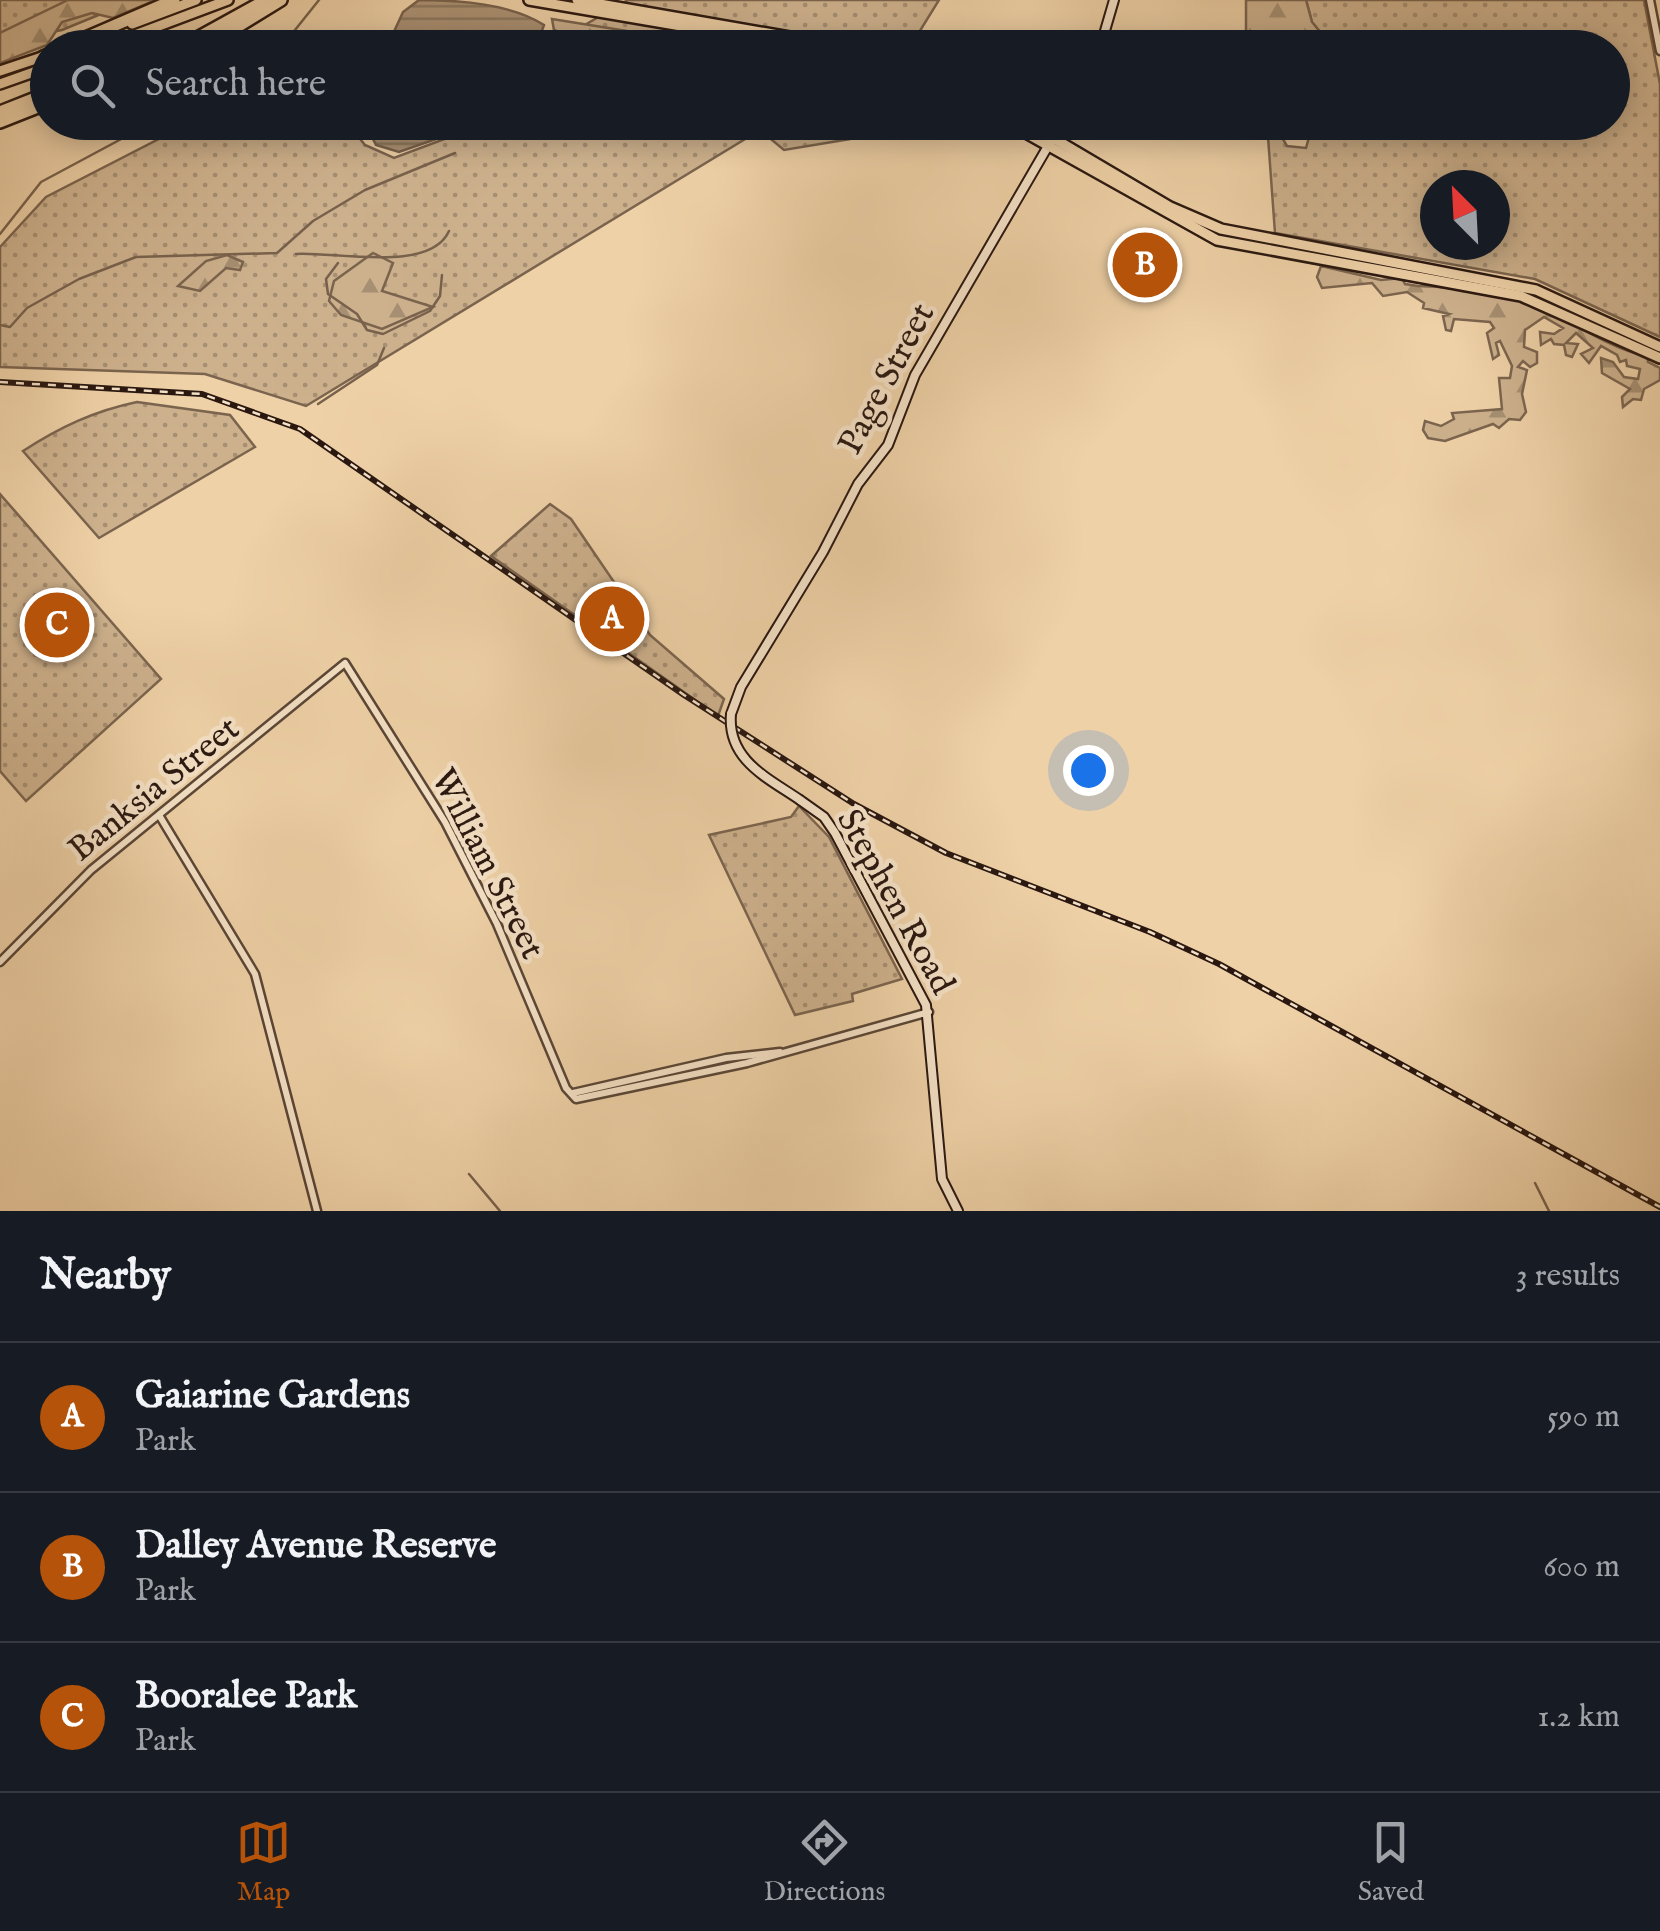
<!DOCTYPE html>
<style>
:root{--surface:#171b24;--page:#20242c;--text:#f1f3f6;--muted:#9ea1a6;--line:#363941;--accent:#b45309}
body{margin:0;font-family:"IM FELL English",serif;background:var(--page);color:var(--text)}
.compass{position:absolute;left:1420px;top:170px;width:90px;height:90px;border-radius:50%;background:var(--surface);box-shadow:0 5px 25px #0003;rotate:336deg}
.you{position:absolute;left:1088px;top:770px;width:35px;height:35px;margin:-25px;border:8px solid #fff;border-radius:50%;background:#1a73e8;box-shadow:0 0 0 15px #1a73e833}
.badge{display:grid;place-items:center;width:65px;height:65px;border-radius:50%;background:var(--accent);color:#fff;font-size:32px;font-weight:700}
.pin{position:absolute;translate:-50% -50%;border:5px solid #fff;box-shadow:0 2px 10px #0006}
.list{margin:0;padding:0;list-style:none}
h2{display:flex;justify-content:space-between;align-items:center;height:130px;margin:0;padding:0 40px;font-size:42px}
h2 small{font-size:32px;font-weight:400;color:var(--muted)}
.list li{display:grid;grid-template-columns:65px 1fr auto;gap:30px;align-items:center;box-sizing:border-box;height:150px;padding:0 40px;border-top:2px solid var(--line)}
.list b{display:block;font-size:38px;white-space:nowrap}
.list p{margin:0;font-size:32px;white-space:nowrap;color:var(--muted)}
.list em{font-size:32px;font-style:normal;color:var(--muted)}
.icon{flex:none;width:55px;height:55px;fill:none;stroke:currentColor;stroke-width:2;stroke-linecap:round;stroke-linejoin:round}
.map{position:relative;flex:none;width:1660px;height:1211px;overflow:hidden}
.search{position:absolute;background:var(--surface);box-shadow:0 5px 25px #0003;left:30px;right:30px;top:30px;height:110px;display:flex;align-items:center;gap:25px;box-sizing:border-box;padding:0 35px;border-radius:55px;color:var(--muted);font-size:38px}
.sheet{height:580px;background:var(--surface)}
nav{display:flex;justify-content:space-around;align-items:center;box-sizing:border-box;height:140px;border-top:2px solid var(--line);background:var(--surface);font-size:28px;color:var(--muted)}
nav a{display:grid;justify-items:center;gap:5px}
nav .on{color:var(--accent)}
.map>svg:first-child{display:block}
.grass{fill:url(#grass-dots);stroke:#7b644e;stroke-width:2.5;fill-rule:evenodd}
.forest{fill:url(#forest-firs);stroke:#7b644e;stroke-width:2.5}
.water{fill:url(#water-rules);stroke:#78614c;stroke-width:2.5}
.lines{fill:none;stroke-linecap:round;stroke-linejoin:round}
.stream{stroke:#78614c;stroke-width:2.5}
.tertiary-casing{stroke:#5a4636;stroke-width:11}
.secondary-casing{stroke:#291710;stroke-width:12}
.primary-casing{stroke:#291710;stroke-width:14}
.motorway-casing{stroke:#291710;stroke-width:16}
.tertiary{stroke:#f5e1c6;stroke-width:6}
.secondary{stroke:#f5e1c6;stroke-width:8}
.primary{stroke:#efd1a7;stroke-width:9}
.motorway{stroke:#efd1a7;stroke-width:11}
.rail-casing{stroke:#291710;stroke-width:6}
.rail{stroke:#f5e1c6;stroke-width:2.5;stroke-dasharray:8;stroke-linecap:butt}
.secondary-bridge-casing{stroke:#291710;stroke-width:12;stroke-linecap:butt}
.secondary-bridge{stroke:#f5e1c6;stroke-width:8}
.labels{text-anchor:middle;stroke-width:9;stroke-linejoin:round;paint-order:stroke}
.street-label{font-size:35px;fill:#291710;stroke:#f5e1c6}
</style>
<div class="map">
<svg width="1660" height="1211" viewBox="0 0 1660 1211">
<defs>
<pattern id="grass-dots" width="8" height="8" patternUnits="userSpaceOnUse" patternTransform="scale(2.5)"><rect width="8" height="8" fill="#cdb18d"/><path d="M2 2h.1M6 6h.1" fill="none" stroke="#a68f72" stroke-width="1.8" stroke-linecap="round"/></pattern>
<pattern id="forest-firs" width="22" height="20" patternUnits="userSpaceOnUse" patternTransform="scale(2.5)"><rect width="22" height="20" fill="#cdb18d"/><path d="M5 1l3.5 6h-7zM16 11l3.5 6h-7z" fill="#a68f72"/></pattern>
<pattern id="water-rules" width="6" height="5" patternUnits="userSpaceOnUse" patternTransform="scale(2.5)"><rect width="6" height="5" fill="#ac9274"/><path d="M0 2.5h6" fill="none" stroke="#8c765e"/></pattern>
</defs>
<rect width="100%" height="100%" fill="#efd1a7"/>
<filter id="stains"><feTurbulence type="fractalNoise" baseFrequency=".002" numOctaves="4"/><feColorMatrix values="0 0 0 0 .2 0 0 0 0 .09 0 0 0 0 .02 0 0 0 .5 -.17"/></filter>
<radialGradient id="worn" r=".72"><stop offset=".6" stop-color="#630" stop-opacity="0"/><stop offset="1" stop-color="#630" stop-opacity=".3"/></radialGradient>
<!-- grass -->
<g class="grass">
<path d="M0 0H135L62 30 0 42Z"/>
<path d="M628 0H939L910 47 545 48Z"/>
<path d="M1306 0H1644L1660 84V337L1535 279 1275 233 1267 123H1274L1287 146 1306 148 1313 123 1612 122V48L1326 47 1329 43 1312 22ZM1435 185H1495V245H1435Z"/>
<path d="M190 123H347L365 145 394 158 487 123H865L850 139 784 150 760 130 306 406 205 374 0 367V247L46 197Z"/>
<path d="M137 402 230 415 255 447 99 538 23 451C60 427 94 411 137 402Z"/>
<path d="M0 494 161 679 26 801 0 771Z"/>
<path d="M550 504 571 519 650 635 724 699 718 716 491 556Z"/>
<path d="M799 806 829 837 902 979 852 994 853 1001 795 1015 709 835 791 817Z"/>
</g>
<!-- forest -->
<g class="forest">
<path d="M156 0 113 18 92 13 62 22 47 45 0 63V33L68 0Z"/>
<path d="M1246 0H1306L1312 22 1329 43 1326 47H1246Z"/>
<path d="M552 19 727 47H581L582 40 554 30Z"/>
<path d="M373 253 393 263 382 291 433 307 382 329 341 315 329 301 334 281Z"/>
<path d="M227 255 243 262 240 270 226 268 200 291 178 286 206 261Z"/>
<path d="M1321 266 1381 280 1402 278 1405 284 1418 286C1453 287 1533 296 1562 316 1587 333 1622 352 1647 356L1648 362 1660 368V380L1644 389 1641 400 1633 399 1623 407 1622 397 1630 389 1602 373 1601 358 1613 362 1624 377 1638 379 1640 369 1627 366 1626 360 1620 362 1617 355 1601 346 1589 363 1581 354 1593 348 1576 333 1566 343 1578 344 1572 357 1566 355 1564 345 1554 344 1551 339 1541 345 1540 332 1554 334 1563 328 1544 317 1525 330 1524 347 1537 352V363L1530 367 1523 361 1518 367 1527 370 1522 394 1526 412 1520 420 1509 419 1499 428 1493 424 1445 441 1428 438 1423 430 1425 421 1441 426 1454 419 1452 413 1502 409 1499 378H1510L1512 366 1500 341 1496 343 1499 355 1493 359 1487 333 1494 328 1490 322 1454 319 1451 331 1446 330 1443 316 1449 314 1423 308 1424 303 1407 292 1383 296 1372 283 1322 288 1317 277Z"/>
</g>
<!-- water -->
<g class="water">
<path d="M419 0C458 0 510 3 544 25L536 47H387L403 12Z"/>
<path d="M365 123V122L482 123 399 152 376 145Z"/>
</g>
<g class="lines">
<!-- stream -->
<g class="stream">
<path d="M270 48 287 40 319 0"/>
<path d="M0 234 41 182 153 122"/>
<path d="M296 254C332 251 430 274 449 231"/>
<path d="M338 263 326 279 328 294 357 314 367 330 383 334 430 311 440 296 442 275"/>
<path d="M0 325 10 327 27 308 79 279 136 257 277 253 313 221 365 190 455 153"/>
<path d="M318 404 377 365 384 348"/>
<path d="M469 1174 500 1211"/>
<path d="M1535 1183 1549 1211"/>
</g>
<defs>
<g id="tertiary">
<path d="M1650 0 1660 51"/>
<path d="M159 815 255 974 317 1211"/>
<path d="M0 962 91 870 345 663 445 822 497 924 566 1088 576 1099 747 1063 929 1012"/>
<path d="M573 1093 726 1058 780 1052"/>
</g>
<g id="secondary">
<path d="M1100 48 1114 0"/>
<path d="M731 714 741 687 823 552 858 484 888 445 915 375 1062 122"/>
<path d="M800 800 824 817 835 833 926 1005 942 1179 958 1211"/>
</g>
<g id="primary">
<path d="M529 0 810 48"/>
<path d="M577 0 853 48"/>
<path d="M132 24 196 0"/>
<path d="M100 48 228 0"/>
<path d="M0 71 45 56"/>
<path d="M0 84 48 67"/>
<path d="M1006 122 1217 240 1521 296 1660 358"/>
<path d="M1026 122 1170 207 1221 229 1536 290 1660 347"/>
<path d="M1035 122H1052"/>
</g>
<g id="motorway">
<path d="M62 48 174 0"/>
<path d="M179 48 266 0"/>
<path d="M203 48 281 0"/>
<path d="M43 57 48 55"/>
<path d="M0 112 48 93"/>
<path d="M0 122 48 103"/>
</g>
</defs>
<!-- tertiary casing -->
<use href="#tertiary" class="tertiary-casing"/>
<!-- secondary casing -->
<use href="#secondary" class="secondary-casing"/>
<!-- primary casing -->
<use href="#primary" class="primary-casing"/>
<!-- motorway casing -->
<use href="#motorway" class="motorway-casing"/>
<!-- tertiary -->
<use href="#tertiary" class="tertiary"/>
<!-- secondary -->
<use href="#secondary" class="secondary"/>
<!-- primary -->
<use href="#primary" class="primary"/>
<!-- motorway -->
<use href="#motorway" class="motorway"/>
<defs>
<path id="rail" d="M0 382 202 394 300 429 684 695 854 804 946 853 1150 932 1219 964 1660 1207"/>
</defs>
<!-- rail casing -->
<use href="#rail" class="rail-casing"/>
<!-- rail -->
<use href="#rail" class="rail"/>
<defs>
<path id="secondary-bridge" d="M731 714C727 760 768 778 800 800"/>
</defs>
<!-- secondary-bridge casing -->
<use href="#secondary-bridge" class="secondary-bridge-casing"/>
<!-- secondary-bridge -->
<use href="#secondary-bridge" class="secondary-bridge"/>
</g>
<g class="labels">
<!-- street labels -->
<g class="street-label">
<text transform="translate(885 378) rotate(-62)" y="12">Page Street</text>
<text transform="translate(153 788) rotate(-39)" y="12">Banksia Street</text>
<text transform="translate(489 863) rotate(63)" y="12">William Street</text>
<text transform="translate(897 901) rotate(61)" y="12">Stephen Road</text>
</g>
</g>
<rect width="100%" height="100%" filter="url(#stains)"/>
<rect width="100%" height="100%" fill="url(#worn)"/>
</svg>
<svg class="compass" viewBox="-18 -18 36 36"><path d="M0-13l5 13h-10z" fill="#e53935"/><path d="M0 13l5-13h-10z" fill="#9ea1a6"/></svg>
<div class="you"></div>
<div class="pin badge" style="left:612px;top:619px">A</div>
<div class="pin badge" style="left:1145px;top:265px">B</div>
<div class="pin badge" style="left:57px;top:625px">C</div>
<div class="search"><svg class="icon" aria-label="search" viewBox="0 0 24 24"><circle cx="10" cy="10" r="6"/><path d="M15 15l6 6"/></svg>Search here</div>
</div>
<section class="sheet">
<h2>Nearby<small>3 results</small></h2>
<ul class="list">
<li><span class="badge">A</span><div><b>Gaiarine Gardens</b><p>Park</p></div><em>590 m</em></li>
<li><span class="badge">B</span><div><b>Dalley Avenue Reserve</b><p>Park</p></div><em>600 m</em></li>
<li><span class="badge">C</span><div><b>Booralee Park</b><p>Park</p></div><em>1.2 km</em></li>
</ul>
</section>
<nav>
<a class="on"><svg class="icon" aria-label="map" viewBox="0 0 24 24"><path d="M3 6l6-2 6 2 6-2v14l-6 2-6-2-6 2zM9 4v14M15 6v14"/></svg>Map</a>
<a><svg class="icon" aria-label="directions" viewBox="0 0 24 24"><path d="M12 3l9 9-9 9-9-9zM9 14v-3h6M13 9l2 2-2 2"/></svg>Directions</a>
<a><svg class="icon" aria-label="saved" viewBox="0 0 24 24"><path d="M7 4h10v16l-5-4-5 4z"/></svg>Saved</a>
</nav>
